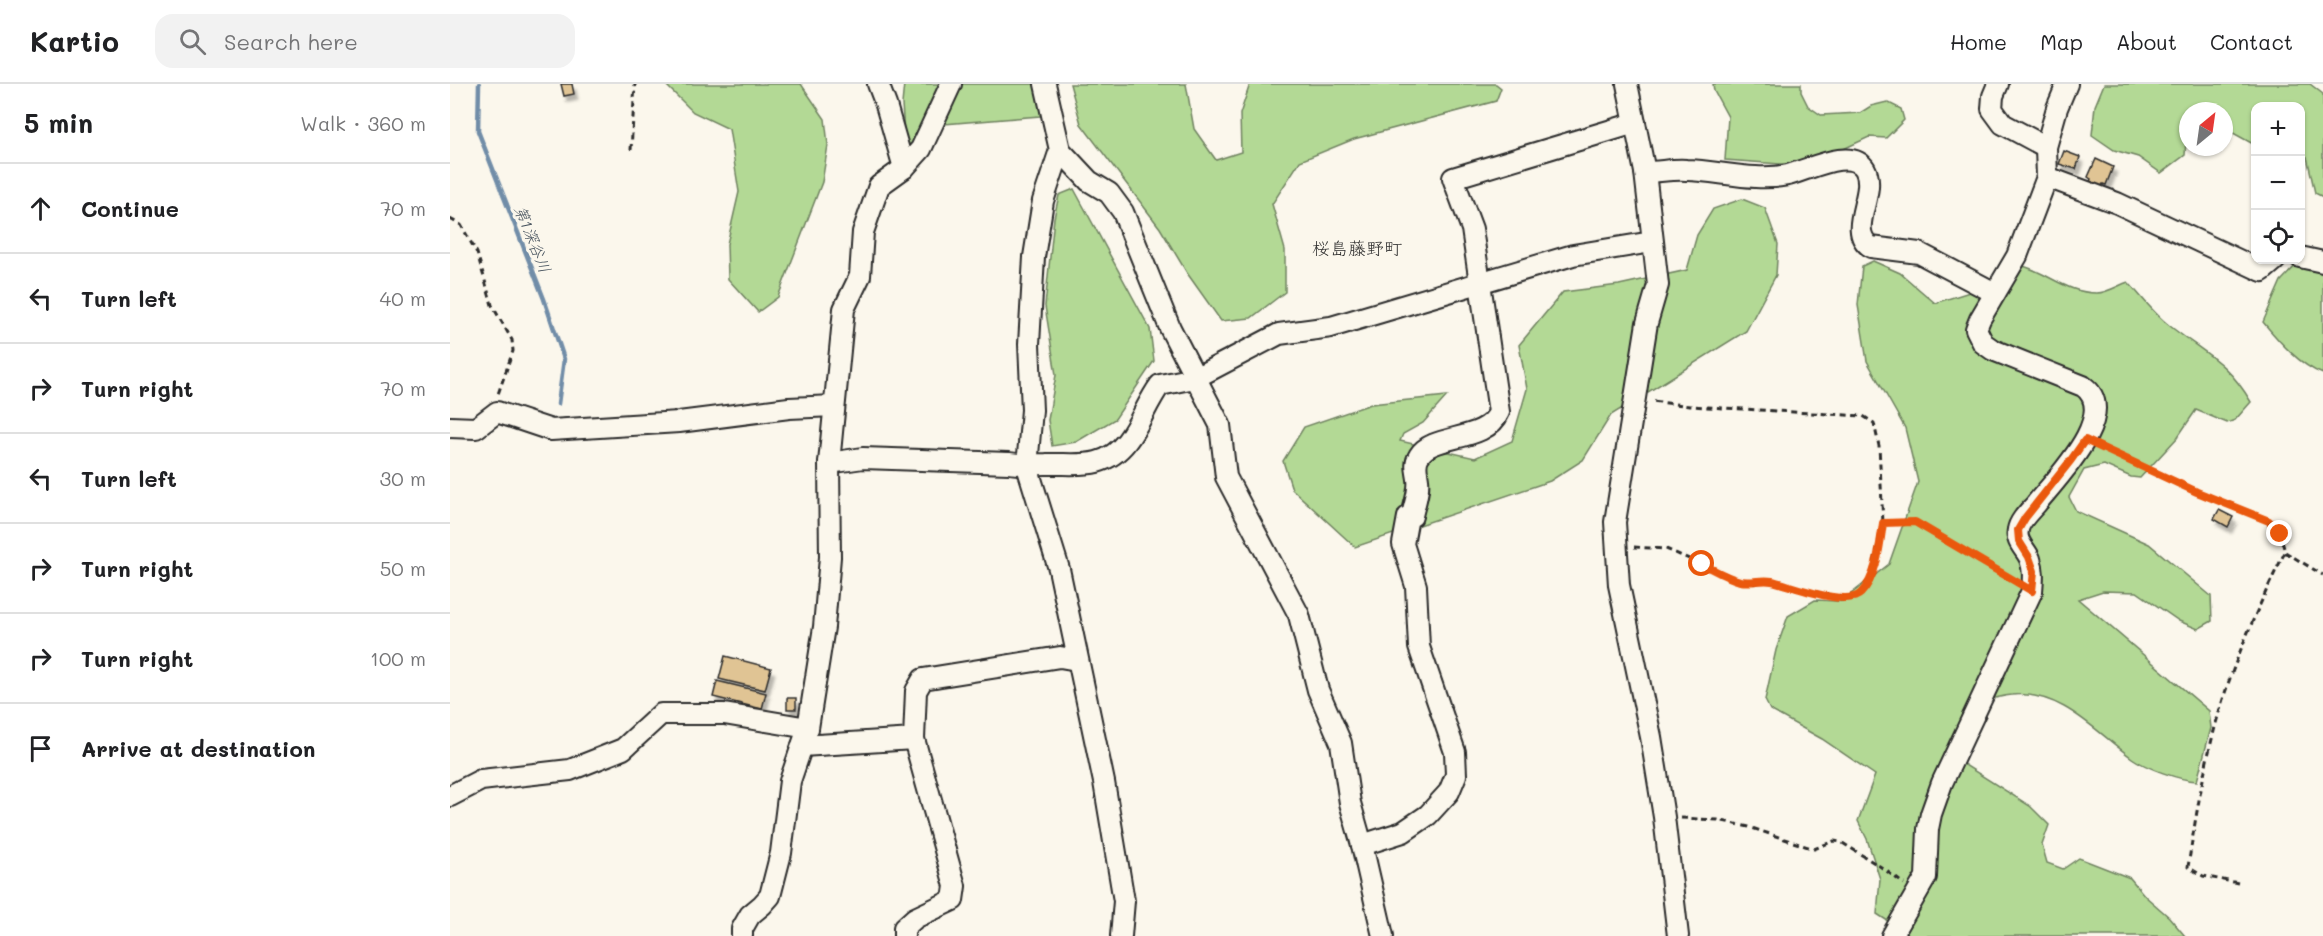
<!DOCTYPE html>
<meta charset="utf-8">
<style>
:root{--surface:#fff;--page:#f2f2f2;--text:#202124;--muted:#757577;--line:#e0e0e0}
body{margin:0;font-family:Mali,"Klee One",sans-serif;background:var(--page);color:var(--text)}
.controls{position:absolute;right:18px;top:18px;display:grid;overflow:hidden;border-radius:12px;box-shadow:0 2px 4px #0004}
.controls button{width:54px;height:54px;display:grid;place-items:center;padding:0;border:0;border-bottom:2px solid var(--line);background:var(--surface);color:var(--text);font:30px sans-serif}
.compass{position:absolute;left:1729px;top:18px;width:54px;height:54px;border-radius:50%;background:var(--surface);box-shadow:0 2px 4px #0004;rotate:29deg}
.stop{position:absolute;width:18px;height:18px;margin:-14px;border:4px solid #ea580c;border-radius:50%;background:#fff}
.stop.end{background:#ea580c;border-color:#fff;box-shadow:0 2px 6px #0008}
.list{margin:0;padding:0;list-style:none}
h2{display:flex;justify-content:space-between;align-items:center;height:78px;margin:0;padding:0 24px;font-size:26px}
h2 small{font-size:20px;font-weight:400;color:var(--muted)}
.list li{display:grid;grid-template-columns:39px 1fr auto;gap:18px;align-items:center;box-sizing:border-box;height:90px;padding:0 24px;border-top:2px solid var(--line)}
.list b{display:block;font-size:22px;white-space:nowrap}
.list em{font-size:20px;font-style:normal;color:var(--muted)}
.icon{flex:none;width:33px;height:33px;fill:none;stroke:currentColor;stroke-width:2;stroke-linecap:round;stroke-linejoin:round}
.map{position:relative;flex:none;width:1873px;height:852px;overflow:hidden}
header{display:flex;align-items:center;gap:36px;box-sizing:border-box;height:84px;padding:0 30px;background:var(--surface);border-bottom:2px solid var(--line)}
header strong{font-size:28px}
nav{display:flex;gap:33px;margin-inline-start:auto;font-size:21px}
.search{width:420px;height:54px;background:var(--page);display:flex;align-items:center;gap:15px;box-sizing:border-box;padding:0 21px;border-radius:18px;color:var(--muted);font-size:22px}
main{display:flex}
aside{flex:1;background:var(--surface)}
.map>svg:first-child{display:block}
.green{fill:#b3d995;stroke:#6f8260;stroke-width:1.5}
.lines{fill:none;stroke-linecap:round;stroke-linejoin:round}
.stream{stroke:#718da8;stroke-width:4.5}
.building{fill:#e0c494;stroke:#2b2b2b;stroke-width:1.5;filter:url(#shadow)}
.minor-casing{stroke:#2b2b2b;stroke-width:24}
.path{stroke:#2b2b2b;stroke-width:3;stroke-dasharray:6 4.5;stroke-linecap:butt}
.minor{stroke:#fbf7ec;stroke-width:20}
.route{stroke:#ea580c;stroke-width:8}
.labels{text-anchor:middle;stroke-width:6;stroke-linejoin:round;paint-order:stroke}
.water-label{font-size:16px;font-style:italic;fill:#48545f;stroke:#fbf7ec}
.quarter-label{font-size:18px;fill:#2b2b2b;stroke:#fbf7ec}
</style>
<header>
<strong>Kartio</strong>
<div class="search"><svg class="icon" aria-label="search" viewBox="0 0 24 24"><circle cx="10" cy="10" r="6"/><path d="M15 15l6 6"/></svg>Search here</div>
<nav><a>Home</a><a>Map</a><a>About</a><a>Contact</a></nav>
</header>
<main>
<aside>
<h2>5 min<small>Walk · 360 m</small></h2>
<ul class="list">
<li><svg class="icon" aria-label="ahead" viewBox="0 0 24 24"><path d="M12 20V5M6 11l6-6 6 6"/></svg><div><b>Continue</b></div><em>70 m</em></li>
<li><svg class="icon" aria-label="left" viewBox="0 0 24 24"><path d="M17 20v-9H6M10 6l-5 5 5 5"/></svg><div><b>Turn left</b></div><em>40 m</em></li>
<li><svg class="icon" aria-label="right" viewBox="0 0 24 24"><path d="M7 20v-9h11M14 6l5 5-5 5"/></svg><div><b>Turn right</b></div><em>70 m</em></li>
<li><svg class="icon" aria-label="left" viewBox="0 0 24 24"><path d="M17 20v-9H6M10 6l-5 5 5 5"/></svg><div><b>Turn left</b></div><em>30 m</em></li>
<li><svg class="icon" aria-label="right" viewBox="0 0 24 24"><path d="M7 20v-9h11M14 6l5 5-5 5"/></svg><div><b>Turn right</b></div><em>50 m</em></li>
<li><svg class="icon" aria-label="right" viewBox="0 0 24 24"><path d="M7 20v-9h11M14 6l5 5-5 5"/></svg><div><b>Turn right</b></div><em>100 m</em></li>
<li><svg class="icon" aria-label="arrive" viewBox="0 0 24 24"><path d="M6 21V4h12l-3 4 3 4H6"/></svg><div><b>Arrive at destination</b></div></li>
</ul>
</aside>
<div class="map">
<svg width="1873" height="852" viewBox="0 0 1873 852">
<defs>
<filter id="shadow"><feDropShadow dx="3.5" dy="6" stdDeviation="1.5" flood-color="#0004"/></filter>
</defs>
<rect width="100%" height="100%" fill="#fbf7ec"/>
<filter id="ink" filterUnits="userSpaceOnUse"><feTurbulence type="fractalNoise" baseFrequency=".0167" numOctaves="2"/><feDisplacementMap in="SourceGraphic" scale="12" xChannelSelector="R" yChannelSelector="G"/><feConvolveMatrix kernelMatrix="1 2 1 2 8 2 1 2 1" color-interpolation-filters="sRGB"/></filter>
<g filter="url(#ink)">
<!-- green -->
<g class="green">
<path d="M215 0H351L375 35 378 61 372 98 328 213 308 228 278 195 277 160 289 108 279 45 243 28Z"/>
<path d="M454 0H588L593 20 590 32 494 40 479 61 456 76 452 20Z"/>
<path d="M620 0H736L744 45 766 76 791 68 790 30 800 0H1046L1051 4 1046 17 904 55 850 77 822 120 835 166V208L801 234 771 237 737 189 710 144 631 40Z"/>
<path d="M1263 0H1351V8L1358 22 1371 31 1410 29 1421 22 1437 18 1451 25 1454 36 1436 54 1419 53 1387 68 1344 81 1275 76 1278 33 1264 7Z"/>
<path d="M1654 0H1860L1873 10V113L1865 109 1857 73 1851 75 1850 22H1806L1805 61 1774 44V27H1738L1735 71 1711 89 1688 73 1664 66 1642 51 1645 22Z"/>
<path d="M624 105 700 245 704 277 665 335 626 358 602 362 598 336 606 291 595 222 604 134 609 111Z"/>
<path d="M1292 115 1315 124 1328 160 1326 191 1296 247 1161 331 1133 376 1100 397 905 463 842 405 833 377 854 343 921 320 997 312 973 339 953 350 950 357 1025 374 1062 357 1077 305 1069 261 1113 208 1169 201 1237 186 1247 151 1263 125Z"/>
<path d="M1423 177 1450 189 1485 219 1564 194 1573 182C1600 190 1617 209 1647 209 1657 209 1669 201 1678 198 1691 212 1704 230 1720 242 1755 270 1777 277 1801 318L1785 336 1777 339 1746 326 1727 354 1690 394 1681 393 1654 381 1634 386 1619 413 1626 427 1699 460 1761 512 1762 537 1748 545 1729 537 1687 508 1653 507 1628 515 1759 627 1761 644 1747 697C1729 696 1696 684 1682 674 1646 648 1611 606 1562 611 1547 612 1532 618 1517 622L1502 668 1510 678 1580 722 1599 741 1592 761 1597 779 1613 785 1629 774 1680 794 1695 812 1719 833 1735 852H1461L1427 830 1430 795 1417 755 1408 737 1425 691 1372 655 1320 626 1315 616 1326 566 1338 532 1365 516 1392 517 1439 480 1468 398 1455 344 1417 277 1408 221 1412 182Z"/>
<path d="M1849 178 1873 187V290C1849 281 1829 257 1813 238L1831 197Z"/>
</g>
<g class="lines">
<!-- stream -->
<path class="stream" d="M29 0 28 47 94 215 114 275 108 320"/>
</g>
<!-- building -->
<g class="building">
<path d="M111 0H122L124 10 114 12Z"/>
<path d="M1614 67 1630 73 1626 85 1609 80Z"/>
<path d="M1646 75 1663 83 1656 101 1653 100 1650 106 1638 102 1641 95 1638 93Z"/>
<path d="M1769 426 1783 433 1778 443 1764 435Z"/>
<path d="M275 572 321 584 315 606 269 595Z"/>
<path d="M267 597 316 609 312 625 263 613Z"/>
<rect x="337" y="614" width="9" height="11"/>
</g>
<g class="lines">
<defs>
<g id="minor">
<path d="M428 0 436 21 454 84"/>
<path d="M595 0 610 66 593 117 584 173 579 260 582 326 577 382 609 485 654 698 674 817 671 852"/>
<path d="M1177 0 1195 88 1208 201 1197 239 1165 438 1169 501 1201 653 1214 733 1228 852"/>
<path d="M1548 0 1543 12 1542 25 1553 40 1596 63"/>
<path d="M610 66 639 97 659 109 673 128 720 244 770 341 776 393 849 531 868 606 891 659 900 719 912 761 933 852"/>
<path d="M1195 88C1209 88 1223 85 1236 86 1270 87 1305 98 1338 91 1356 87 1402 62 1415 85 1428 109 1395 146 1421 163L1469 169 1545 209"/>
<path d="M1597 93 1667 119 1812 187 1825 176"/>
<path d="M1850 173 1873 178"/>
<path d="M0 343 26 344 47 328 101 346 229 338 339 324 384 322"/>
<path d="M379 379 413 374 559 379C572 381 582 380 596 380 627 379 654 387 677 357 690 340 697 319 710 301L745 294 829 250 881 243 1123 171 1202 158"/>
<path d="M352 662 464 655"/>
<path d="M0 712 31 696 120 686 173 665 211 630H274L358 644"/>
<path d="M912 761 953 748 978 731 999 708 1006 691 1005 668 969 563 966 502 953 460 958 433 962 432C964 421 970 407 968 395 967 387 964 380 969 372 982 349 1036 359 1049 328L1022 145 1003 94 1185 39"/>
<path d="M292 852V845L300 831 312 821 320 812 331 769 340 697 358 644 374 543 380 473 379 379 394 225 410 192 413 148 429 102 454 84 471 65 501 0"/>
<path d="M454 852V844L465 834 503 816 505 802 464 655 466 607 473 595 610 573 627 576"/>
<path d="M1442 852 1476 793 1478 745 1481 730 1492 699 1582 507C1583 495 1584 486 1580 475 1576 465 1565 458 1568 446 1569 437 1580 427 1586 420 1605 396 1672 329 1633 302L1543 266 1533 259 1526 245 1530 235 1567 172 1597 93 1596 63 1607 24 1617 0"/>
</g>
</defs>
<!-- minor casing -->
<use href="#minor" class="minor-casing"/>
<!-- path -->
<g class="path">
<path d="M181 66 185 0"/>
<path d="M0 135 11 141 27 169 42 221 62 256 63 267 47 313"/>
<path d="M1650 363 1747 408 1819 437 1830 450 1835 468 1873 491"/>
<path d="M1433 439 1465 438 1565 497"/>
<path d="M1184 463 1216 465 1288 496 1304 499 1319 496 1360 508 1402 515 1411 510 1421 495 1433 439 1429 362 1424 339 1413 332 1240 322 1202 317"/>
<path d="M1231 734 1268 736 1299 743 1364 765 1384 757 1391 758 1431 783 1454 800"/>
<path d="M1788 799 1753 792 1738 783C1746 730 1755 677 1770 625 1785 574 1811 516 1835 468"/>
</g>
<!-- minor -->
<use href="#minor" class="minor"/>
</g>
</g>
<g class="lines" filter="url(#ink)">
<!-- route -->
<path class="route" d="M1252 480C1264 486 1277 494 1290 497 1302 499 1312 495 1322 497 1341 501 1397 524 1411 509 1427 493 1430 460 1433 439L1465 438 1582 507 1584 487 1579 473 1569 457 1568 446 1575 434 1621 376 1635 356 1747 408 1819 437 1830 450"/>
</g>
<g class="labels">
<!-- water labels -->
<g class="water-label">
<text transform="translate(83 155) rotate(68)" y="6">第1深谷川</text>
</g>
<!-- quarter labels -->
<g class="quarter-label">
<text x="907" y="171">桜島藤野町</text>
</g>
</g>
</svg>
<div class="controls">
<button>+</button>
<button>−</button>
<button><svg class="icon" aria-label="locate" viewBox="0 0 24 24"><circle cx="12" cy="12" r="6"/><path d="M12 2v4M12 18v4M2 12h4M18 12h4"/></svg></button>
</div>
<svg class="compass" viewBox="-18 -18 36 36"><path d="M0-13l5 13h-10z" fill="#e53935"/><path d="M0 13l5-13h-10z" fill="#757577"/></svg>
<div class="stop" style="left:1252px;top:480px"></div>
<div class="stop end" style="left:1830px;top:450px"></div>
</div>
</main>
